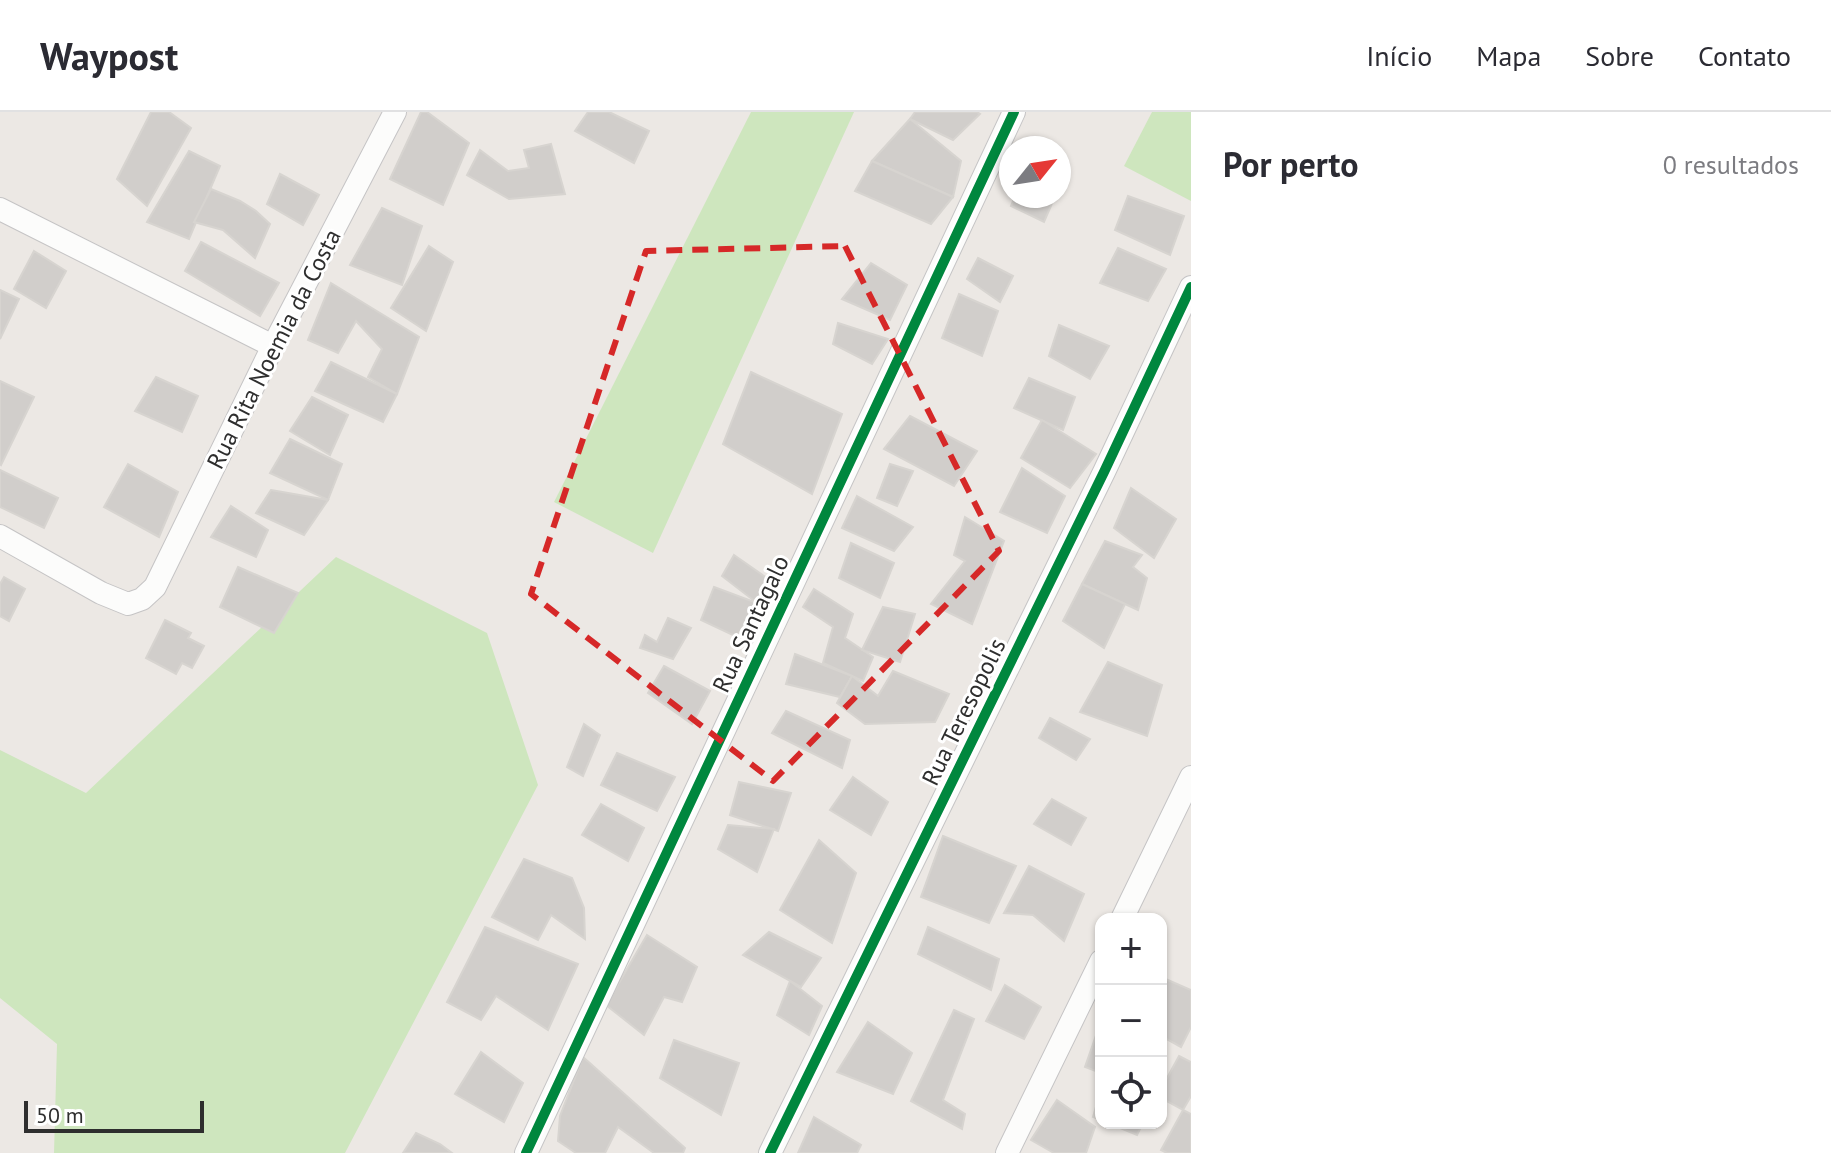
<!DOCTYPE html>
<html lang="pt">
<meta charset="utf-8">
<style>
:root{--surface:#fff;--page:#f7f7f7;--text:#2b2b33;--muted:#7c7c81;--line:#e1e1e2}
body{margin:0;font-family:"PT Sans",sans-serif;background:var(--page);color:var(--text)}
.controls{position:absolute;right:24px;bottom:24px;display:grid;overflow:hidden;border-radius:16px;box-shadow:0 2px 6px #0004}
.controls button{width:72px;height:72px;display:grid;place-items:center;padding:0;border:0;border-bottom:2px solid var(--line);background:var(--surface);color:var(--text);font:40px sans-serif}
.compass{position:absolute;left:999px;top:24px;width:72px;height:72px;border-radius:50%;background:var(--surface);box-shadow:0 2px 6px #0004;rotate:60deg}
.scale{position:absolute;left:24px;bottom:20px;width:180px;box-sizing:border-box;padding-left:8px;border:4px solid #2e2e2e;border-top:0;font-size:22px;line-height:28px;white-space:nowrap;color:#2e2e2e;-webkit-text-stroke:6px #fff;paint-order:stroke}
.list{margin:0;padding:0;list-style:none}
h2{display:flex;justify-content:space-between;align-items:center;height:104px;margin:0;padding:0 32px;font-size:34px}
h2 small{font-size:26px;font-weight:400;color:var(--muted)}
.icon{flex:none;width:44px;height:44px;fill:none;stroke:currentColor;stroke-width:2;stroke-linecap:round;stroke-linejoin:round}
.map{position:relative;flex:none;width:1191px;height:1041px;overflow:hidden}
header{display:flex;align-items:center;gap:48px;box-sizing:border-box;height:112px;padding:0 40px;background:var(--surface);border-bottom:2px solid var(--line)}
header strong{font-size:38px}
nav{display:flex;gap:44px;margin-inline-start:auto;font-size:28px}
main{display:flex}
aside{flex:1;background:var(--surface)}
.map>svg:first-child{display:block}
.green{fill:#cee6be}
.building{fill:#d1cecb;stroke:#d7d4d0;stroke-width:2}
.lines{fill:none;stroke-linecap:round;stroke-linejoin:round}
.street-casing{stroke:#c5c4c5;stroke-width:24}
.street{stroke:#fcfcfb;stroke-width:22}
.cycleway-casing{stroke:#fff;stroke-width:15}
.cycleway{stroke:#00873e;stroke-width:10}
.marked{fill:none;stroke:#d62828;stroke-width:6;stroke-dasharray:16 10;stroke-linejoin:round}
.labels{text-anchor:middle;stroke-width:6;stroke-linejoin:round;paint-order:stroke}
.street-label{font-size:24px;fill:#2e2e2e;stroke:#fff}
</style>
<header>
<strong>Waypost</strong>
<nav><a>Início</a><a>Mapa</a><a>Sobre</a><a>Contato</a></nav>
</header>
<main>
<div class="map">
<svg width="1191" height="1041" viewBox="0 0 1191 1041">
<rect width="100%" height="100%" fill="#ece8e4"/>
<!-- green -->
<g class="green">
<path d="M751 0H854L653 441 554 390Z"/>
<path d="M1152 0H1191V89L1124 54Z"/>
<path d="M336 445 487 521 538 673 345 1041H54L57 932 0 886V638L86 681Z"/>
</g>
<!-- building -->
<g class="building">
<path d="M151 0H169L191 16 147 94 117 67Z"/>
<path d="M421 0H427L469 31 443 93 390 67Z"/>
<path d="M588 0H609L649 19 634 51 575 19Z"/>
<path d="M915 0H977L980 2 953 28 910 7Z"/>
<path d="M910 7 961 49 953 85 872 49Z"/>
<path d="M551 32 565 82 509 87 467 63 480 38 508 59 529 56 524 38Z"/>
<path d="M189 39 220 54 189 127 147 110Z"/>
<path d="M872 49 953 85 931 112 855 79Z"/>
<path d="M280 62 319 83 303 113 267 92Z"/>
<path d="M211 77 240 89 256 99 270 112 255 146 223 118 194 110Z"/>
<path d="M1015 84H1049L1054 87 1044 110 1011 94Z"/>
<path d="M1128 84 1184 104 1170 143 1115 118Z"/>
<path d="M382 96 422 114 402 173 350 153Z"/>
<path d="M201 130 279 171 260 204 185 159Z"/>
<path d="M429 134 453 150 426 219 391 196Z"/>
<path d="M1118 136 1166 157 1148 189 1100 171Z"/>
<path d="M34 139 66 159 46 196 14 177Z"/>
<path d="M978 146 1013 164 1000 190 967 167Z"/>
<path d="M871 151 907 173 890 208 842 187Z"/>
<path d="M331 171 419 225 397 282 368 265 382 237 356 209 338 241 308 228Z"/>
<path d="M0 178 19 187 0 227Z"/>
<path d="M959 182 998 199 982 244 942 226Z"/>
<path d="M838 211 888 227 872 252 833 232Z"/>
<path d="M1059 213 1109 234 1090 267 1049 244Z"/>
<path d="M331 250 397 282 383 310 315 279Z"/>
<path d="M751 260 842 302 812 382 723 332Z"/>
<path d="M156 265 198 284 182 320 135 299Z"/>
<path d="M1029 266 1075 285 1063 318 1014 296Z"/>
<path d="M0 269 34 285 1 353 0 352Z"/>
<path d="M312 285 348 303 330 343 290 319Z"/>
<path d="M910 304 977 339 954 374 884 337Z"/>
<path d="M1042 308 1096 342 1070 376 1021 346Z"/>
<path d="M290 327 342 352 328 388 270 361Z"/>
<path d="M128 352 178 380 159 425 104 395Z"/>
<path d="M890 352 913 359 897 394 877 386Z"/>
<path d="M1022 356 1065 384 1047 421 1000 400Z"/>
<path d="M0 358 58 386 44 416 0 395Z"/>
<path d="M1131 376 1176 407 1154 446 1114 416Z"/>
<path d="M271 378 328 388 304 423 256 401Z"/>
<path d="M857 384 913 415 894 439 842 416Z"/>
<path d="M231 394 268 418 256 445 211 425Z"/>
<path d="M965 405 1004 429 972 512 931 492 965 449 954 443Z"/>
<path d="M1105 429 1142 443 1133 455 1147 466 1138 498 1082 472Z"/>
<path d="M851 431 894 451 880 486 839 466Z"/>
<path d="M734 443 774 471 757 491 722 464Z"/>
<path d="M238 455 298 481 274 521 220 495Z"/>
<path d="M4 465 25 477 9 509 0 504V472Z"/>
<path d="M1082 472 1125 492 1104 536 1063 509Z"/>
<path d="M714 475 757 491 737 525 701 508Z"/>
<path d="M814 477 853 502 845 526 873 545 863 569 823 551 833 515 803 495Z"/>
<path d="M883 495 915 502 900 550 862 538Z"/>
<path d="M668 506 691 516 673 547 640 536 645 523 657 530Z"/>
<path d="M165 508 191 521 188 526 204 534 192 556 182 551 176 562 146 546Z"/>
<path d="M795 542 852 564 840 585 786 572Z"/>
<path d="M1108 550 1162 573 1147 624 1080 600Z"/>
<path d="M664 554 710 579 692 612 648 581Z"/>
<path d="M893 559 949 582 935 610 865 612 837 591 852 564 878 584Z"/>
<path d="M786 599 850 628 842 656 772 621Z"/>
<path d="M1050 606 1090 627 1076 648 1039 626Z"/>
<path d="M584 612 600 623 583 664 567 655Z"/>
<path d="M617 641 675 665 657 699 601 673Z"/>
<path d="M853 665 888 690 871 723 830 698Z"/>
<path d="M739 670 791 681 778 719 730 703Z"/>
<path d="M1052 687 1086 706 1071 733 1034 712Z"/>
<path d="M601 692 644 716 628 749 582 723Z"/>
<path d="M728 713 774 717 757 760 718 737Z"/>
<path d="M943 724 1016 754 989 811 921 785Z"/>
<path d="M819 728 856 761 832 831 780 798Z"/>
<path d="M524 747 572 766 584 796 585 827 551 803 538 828 492 805Z"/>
<path d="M1029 754 1084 782 1064 829 1033 803 1004 801Z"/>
<path d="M485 815 578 852 548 918 496 884 481 908 447 890Z"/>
<path d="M928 815 999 847 991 878 918 842Z"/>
<path d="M769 820 821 846 801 875 743 843Z"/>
<path d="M647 823 697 855 682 890 664 885 644 923 606 893Z"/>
<path d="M1161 865 1191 878V915L1181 935 1161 924Z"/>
<path d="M790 869 822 894 809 923 777 903Z"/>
<path d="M1005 873 1041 895 1024 927 986 909Z"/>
<path d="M954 898 974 907 943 988 965 1002 962 1017 911 989Z"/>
<path d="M1101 909V961L1085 955Z"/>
<path d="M868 910 912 941 893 982 837 960Z"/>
<path d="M674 928 739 951 721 1003 660 966Z"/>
<path d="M481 940 523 971 504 1010 455 982Z"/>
<path d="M1179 944 1191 950V984L1183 998 1161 986V977Z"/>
<path d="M583 945 685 1036 683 1041H654L618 1015 605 1041H576L558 1029 560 1004Z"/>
<path d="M1101 978V1008L1093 1005Z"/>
<path d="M1057 988 1095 1015 1086 1041H1054L1031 1028Z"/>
<path d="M1183 998 1191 1002V1041H1167L1161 1038Z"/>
<path d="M814 1005 861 1033 857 1041H798Z"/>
<path d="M1108 1011H1143L1137 1023Z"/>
<path d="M416 1021 440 1032 452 1041H403Z"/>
</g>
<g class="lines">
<defs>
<g id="street">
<path d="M0 97 273 234"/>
<path d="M0 424 101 481 128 492 142 487 155 475 273 234 395 0"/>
<path d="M1122 807 1191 665"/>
<path d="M526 1041 1014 0"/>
<path d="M770 1041 1104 360 1191 175"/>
<path d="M1007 1041 1101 849"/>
</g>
</defs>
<!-- street casing -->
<use href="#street" class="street-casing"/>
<!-- street -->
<use href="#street" class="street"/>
<defs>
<g id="cycleway">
<path d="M526 1041 1014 0"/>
<path d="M770 1041 1104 360 1191 175"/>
</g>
</defs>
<!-- cycleway casing -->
<use href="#cycleway" class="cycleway-casing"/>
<!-- cycleway -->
<use href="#cycleway" class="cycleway"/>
</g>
<!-- marked area -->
<path class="marked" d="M845 134 999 439 773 669 531 482 646 139Z"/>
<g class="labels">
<!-- street labels -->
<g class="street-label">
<text transform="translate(274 237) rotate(-63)" y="8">Rua Rita Noemia da Costa</text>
<text transform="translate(751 512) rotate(-65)" y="8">Rua Santagalo</text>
<text transform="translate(964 600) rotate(-64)" y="8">Rua Teresopolis</text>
</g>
</g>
</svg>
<div class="controls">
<button>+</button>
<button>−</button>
<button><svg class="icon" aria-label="locate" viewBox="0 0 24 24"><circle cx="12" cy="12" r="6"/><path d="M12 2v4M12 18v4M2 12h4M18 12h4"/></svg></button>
</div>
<svg class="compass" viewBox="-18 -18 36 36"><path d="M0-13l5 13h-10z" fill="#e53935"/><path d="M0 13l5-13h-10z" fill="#7c7c81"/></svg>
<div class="scale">50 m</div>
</div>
<aside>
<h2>Por perto<small>0 resultados</small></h2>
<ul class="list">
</ul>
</aside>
</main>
